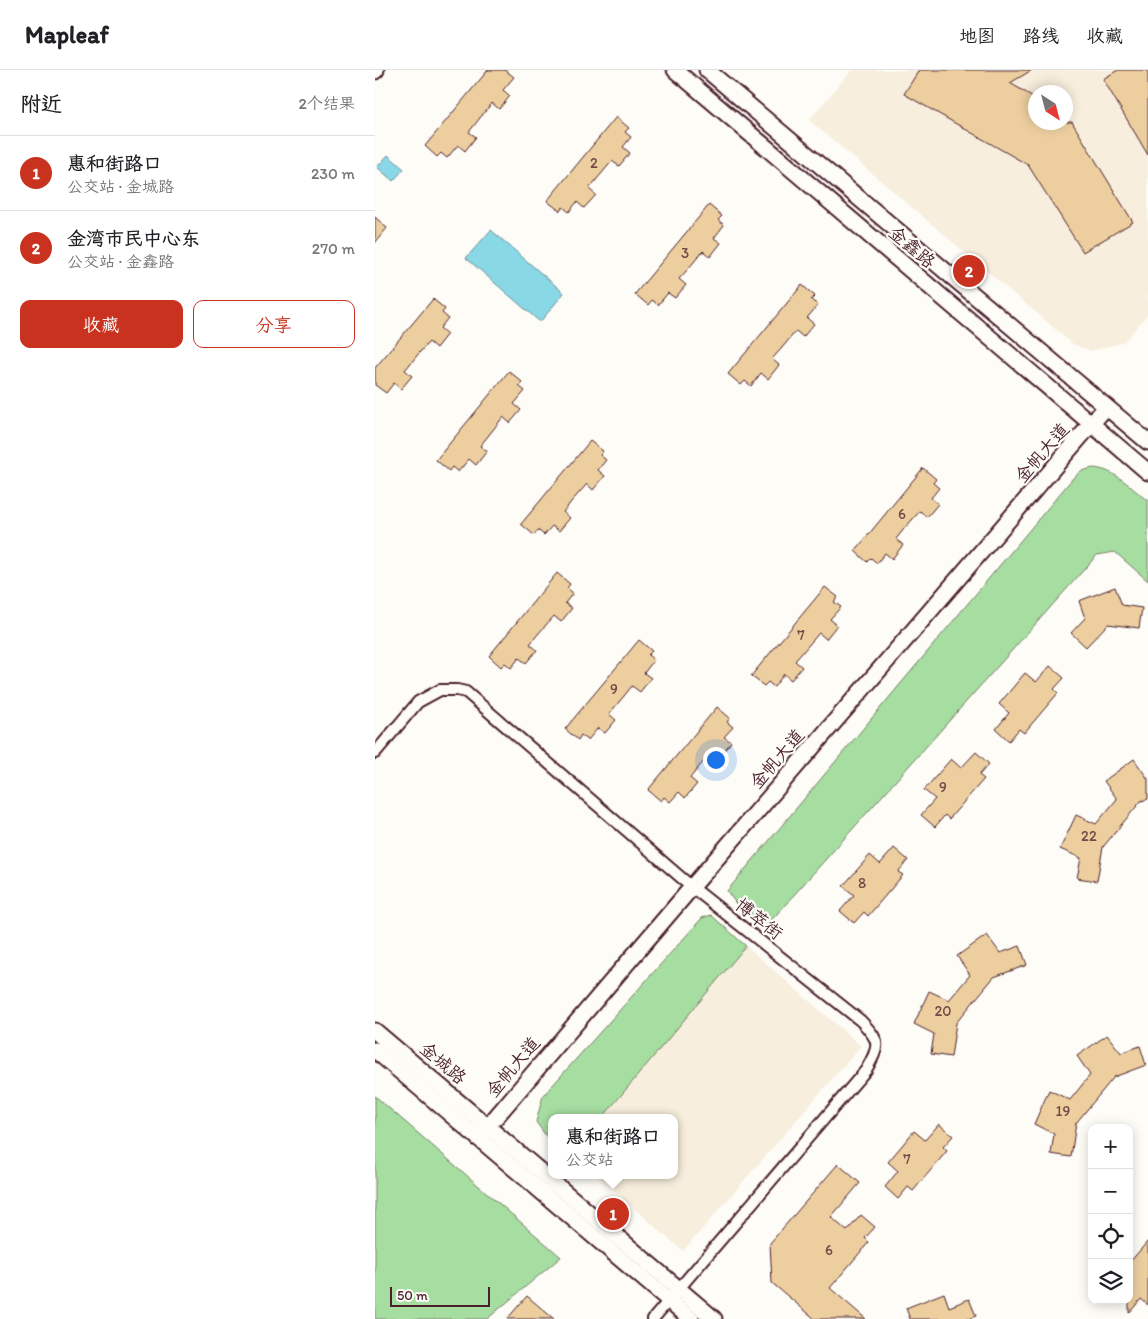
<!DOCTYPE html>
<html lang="zh">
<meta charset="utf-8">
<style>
:root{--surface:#fff;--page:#f6f6f6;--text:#202124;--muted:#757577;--line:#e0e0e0;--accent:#c8321e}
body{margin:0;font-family:Itim,"LXGW WenKai TC",sans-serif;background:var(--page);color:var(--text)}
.controls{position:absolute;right:15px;bottom:15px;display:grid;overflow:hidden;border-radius:10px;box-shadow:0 2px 12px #0003}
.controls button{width:45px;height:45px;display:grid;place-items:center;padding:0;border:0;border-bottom:1px solid var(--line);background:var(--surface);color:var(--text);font:25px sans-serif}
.compass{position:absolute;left:653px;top:15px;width:45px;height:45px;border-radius:50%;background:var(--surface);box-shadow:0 2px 12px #0003;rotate:144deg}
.scale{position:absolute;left:15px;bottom:12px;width:100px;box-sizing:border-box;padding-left:5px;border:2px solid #4a1f2b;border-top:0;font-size:14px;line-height:18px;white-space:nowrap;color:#4a1f2b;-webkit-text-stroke:4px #fdfcf7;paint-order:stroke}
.you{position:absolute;left:340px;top:689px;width:18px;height:18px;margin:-12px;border:4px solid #fff;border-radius:50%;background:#1a73e8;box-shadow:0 0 0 8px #1a73e833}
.badge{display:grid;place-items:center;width:32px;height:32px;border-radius:50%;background:var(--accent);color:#fff;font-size:16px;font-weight:700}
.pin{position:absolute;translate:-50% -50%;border:2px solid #fff;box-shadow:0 1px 5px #0006}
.popup{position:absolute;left:173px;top:1044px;width:130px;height:65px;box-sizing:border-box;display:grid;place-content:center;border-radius:10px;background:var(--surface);filter:drop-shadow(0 1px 4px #0005);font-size:16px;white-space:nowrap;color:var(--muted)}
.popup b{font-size:19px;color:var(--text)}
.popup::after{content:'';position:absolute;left:50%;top:100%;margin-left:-10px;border:10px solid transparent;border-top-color:var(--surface)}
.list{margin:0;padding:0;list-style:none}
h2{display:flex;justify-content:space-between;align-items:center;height:65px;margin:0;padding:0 20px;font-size:21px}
h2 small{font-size:16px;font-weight:400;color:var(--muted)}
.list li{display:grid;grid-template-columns:32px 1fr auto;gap:15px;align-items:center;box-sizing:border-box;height:75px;padding:0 20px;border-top:1px solid var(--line)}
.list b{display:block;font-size:19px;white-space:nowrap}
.list p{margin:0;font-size:16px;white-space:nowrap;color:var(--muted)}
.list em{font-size:16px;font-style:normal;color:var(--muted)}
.actions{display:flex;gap:10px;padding:15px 20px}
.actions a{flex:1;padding:11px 0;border:1px solid var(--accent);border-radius:10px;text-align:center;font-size:18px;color:var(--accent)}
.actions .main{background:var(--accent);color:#fff}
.icon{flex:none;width:28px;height:28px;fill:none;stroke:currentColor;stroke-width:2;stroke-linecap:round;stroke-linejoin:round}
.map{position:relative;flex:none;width:773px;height:1249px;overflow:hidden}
header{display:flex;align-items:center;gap:30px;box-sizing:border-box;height:70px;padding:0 25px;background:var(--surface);border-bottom:1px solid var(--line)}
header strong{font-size:24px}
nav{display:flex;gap:28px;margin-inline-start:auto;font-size:18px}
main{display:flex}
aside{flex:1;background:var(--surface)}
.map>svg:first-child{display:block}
.built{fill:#f8eedd;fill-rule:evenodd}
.green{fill:#a6dda1;stroke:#787e66}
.water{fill:#89d8e6;stroke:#708e9b}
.building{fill:#ecce9f;stroke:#4a1f2b}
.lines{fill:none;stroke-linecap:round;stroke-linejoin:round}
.street-casing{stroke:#4a1f2b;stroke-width:14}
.secondary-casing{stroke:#4a1f2b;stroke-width:19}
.street{stroke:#fdfcf7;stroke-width:10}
.secondary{stroke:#fdfcf7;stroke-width:15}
.labels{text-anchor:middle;stroke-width:4.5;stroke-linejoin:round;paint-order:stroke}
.number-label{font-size:15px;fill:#724b48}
.street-label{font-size:18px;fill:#4a1f2b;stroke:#fdfcf7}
</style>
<header>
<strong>Mapleaf</strong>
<nav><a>地图</a><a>路线</a><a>收藏</a></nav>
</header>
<main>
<aside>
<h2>附近<small>2个结果</small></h2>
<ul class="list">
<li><span class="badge">1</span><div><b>惠和街路口</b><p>公交站 · 金城路</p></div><em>230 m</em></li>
<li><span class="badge">2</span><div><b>金湾市民中心东</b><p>公交站 · 金鑫路</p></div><em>270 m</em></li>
</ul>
<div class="actions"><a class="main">收藏</a><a>分享</a></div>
</aside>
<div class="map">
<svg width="773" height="1249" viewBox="0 0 773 1249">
<rect width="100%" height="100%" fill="#fdfcf7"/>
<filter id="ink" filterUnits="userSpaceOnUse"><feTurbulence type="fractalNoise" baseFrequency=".02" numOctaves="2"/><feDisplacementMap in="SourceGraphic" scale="10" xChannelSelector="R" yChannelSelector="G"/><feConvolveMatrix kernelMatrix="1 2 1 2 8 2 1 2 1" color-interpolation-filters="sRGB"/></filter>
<g filter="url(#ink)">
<!-- built -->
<g class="built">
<path d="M477 0H773V244L749 272 716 281 699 275 434 50ZM660 22H690V52H660Z"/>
<path d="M371 876 486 976 308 1181 221 1105H299V1048H227Z"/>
</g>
<!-- green -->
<g class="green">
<path d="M718 398C740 399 756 418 773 431V511L740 482 722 485 393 854 362 835 352 821 698 408 706 401Z"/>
<path d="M336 845 371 876 227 1048H177V1072L174 1070 161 1052 168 1026 327 848Z"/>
<path d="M0 1026 186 1187 112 1249H0Z"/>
</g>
<!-- water -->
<g class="water">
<path d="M13 85 29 99 18 111 2 97Z"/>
<path d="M116 160 189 223 165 252 91 188Z"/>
</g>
<!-- building -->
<g class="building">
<path d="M113 0H130L139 7 128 20 135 26 124 39 117 33 108 44 94 62 101 67 90 81 83 75 72 88 66 83 62 87 50 76Z"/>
<path d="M544 0H657L635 13 660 28V52H697L758 152 708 182 653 95 529 24Z"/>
<path d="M743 0H773V85L728 9Z"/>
<path d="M241 47 254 58 250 62 256 67 248 77 255 83 244 96 237 91 222 109 214 119 221 125 209 138 202 132 194 142 188 137 185 141 172 131Z"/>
<path d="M334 135 347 146 343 150 349 155 339 168 346 173 335 187 328 181 313 199 304 209 311 215 300 228 293 223 283 235 277 230 273 235 260 224Z"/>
<path d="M0 147 12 158 0 173Z"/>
<path d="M427 215 440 226 436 230 443 235 432 248 439 254 428 267 421 261 406 279 397 289 404 295 393 309 386 303 376 316 370 311 366 315 353 304Z"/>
<path d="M58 229 70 239 67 243 73 248 65 258 72 264 61 278 54 272 45 282 30 300 37 306 26 319 19 313 11 323 0 315V298Z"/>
<path d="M134 301 147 312 144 316 150 321 139 334 146 340 135 353 128 347 117 361 105 376 112 381 101 395 94 389 83 402 77 397 74 401 61 390Z"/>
<path d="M215 371 228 381 225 385 231 390 223 400 230 406 218 420 212 414 196 432 188 442 195 448 184 461 177 456 169 465 163 460 159 465 146 454Z"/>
<path d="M548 398 561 409 558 413 564 418 556 428 563 434 552 447 545 441 529 459 521 469 528 475 517 489 510 483 502 493 496 488 492 492 480 481Z"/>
<path d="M182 503 195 514 192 518 198 523 190 533 197 538 186 552 179 546 163 564 155 574 162 580 151 593 144 588 136 598 130 593 126 597 114 586Z"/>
<path d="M450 517 463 527 459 532 466 537 455 549 462 555 451 569 444 563 420 591 427 597 416 610 409 604 399 617 393 612 389 616 376 606Z"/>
<path d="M740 517 747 535 767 538 764 558 733 554 711 577 696 563 710 548 704 531Z"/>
<path d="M264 570 277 581 273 585 279 590 269 603 276 608 265 622 257 616 249 626 234 644 241 650 230 663 223 658 213 670 206 665 203 670 190 659Z"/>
<path d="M675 596 689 608 679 619 683 623 649 663 644 659 634 671 621 659 634 643 624 634 650 603 661 612Z"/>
<path d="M342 637 355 648 352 652 358 657 349 667 356 672 345 686 338 680 315 708 322 714 310 728 304 722 295 732 289 727 286 731 273 720Z"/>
<path d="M601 682 614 694 604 705 609 709 574 749 570 745 560 757 546 745 560 729 549 720 576 689 586 698Z"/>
<path d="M759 689 773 709V729L766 731 728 777 722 811 702 808 706 788 685 779 701 745 721 754 742 729 729 711Z"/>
<path d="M519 778 533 790 523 802 528 805 493 846 489 842 479 853 465 841 479 825 468 816 495 785 505 794Z"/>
<path d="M612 865 625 883 645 876 652 895 619 907 581 953 576 987 556 984 559 964 539 954 554 921 574 930 595 905 582 886Z"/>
<path d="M732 965 746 983 765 976 771 995 739 1007 701 1053 696 1087 676 1084 679 1064 659 1054 674 1020 695 1030 715 1005 702 986Z"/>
<path d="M564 1054 578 1066 568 1077 572 1081 538 1121 533 1117 523 1129 510 1117 523 1101 513 1092 539 1061 550 1070Z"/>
<path d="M463 1094 485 1113 456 1147 472 1161 486 1145 500 1157 490 1168 494 1172 455 1218 491 1249H440L397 1213 395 1173Z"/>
<path d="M773 1171V1235L766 1229 754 1243V1193Z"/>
<path d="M569 1223 574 1237 594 1229 601 1246 593 1249H535L531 1238Z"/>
<path d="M152 1226 179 1249H132Z"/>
</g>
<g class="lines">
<defs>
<path id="street" d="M0 683 43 632 65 620H82L91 622 317 817 486 951C506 972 505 975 491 1000L278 1249"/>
<g id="secondary">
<path d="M300 0 773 402"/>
<path d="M332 0 773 372"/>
<path d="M0 1 1 0"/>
<path d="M0 961 339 1249"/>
<path d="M0 980 316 1249"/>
<path d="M103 1068 317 817 731 337"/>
</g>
</defs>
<!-- street casing -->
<use href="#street" class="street-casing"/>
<!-- secondary casing -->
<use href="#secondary" class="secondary-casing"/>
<!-- street -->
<use href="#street" class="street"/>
<!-- secondary -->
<use href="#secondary" class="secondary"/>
</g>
</g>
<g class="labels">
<!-- number labels -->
<g class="number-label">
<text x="219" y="98">2</text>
<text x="310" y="188">3</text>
<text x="527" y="449">6</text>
<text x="426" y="570">7</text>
<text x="239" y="624">9</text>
<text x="568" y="722">9</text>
<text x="714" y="771">22</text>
<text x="487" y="818">8</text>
<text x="568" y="946">20</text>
<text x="688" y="1046">19</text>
<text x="532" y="1094">7</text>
<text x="454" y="1185">6</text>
</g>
<!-- street labels -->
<g class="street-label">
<text transform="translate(537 177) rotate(40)" y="6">金鑫路</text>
<text transform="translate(667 383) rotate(-49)" y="6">金帆大道</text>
<text transform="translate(402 689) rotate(-49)" y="6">金帆大道</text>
<text transform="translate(384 849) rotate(38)" y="6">博萃街</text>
<text transform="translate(68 993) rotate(40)" y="6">金城路</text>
<text transform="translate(138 997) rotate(-50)" y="6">金帆大道</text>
</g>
</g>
</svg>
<div class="controls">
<button>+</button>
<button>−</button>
<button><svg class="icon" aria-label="locate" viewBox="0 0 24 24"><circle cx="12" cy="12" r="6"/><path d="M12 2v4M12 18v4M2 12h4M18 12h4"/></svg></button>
<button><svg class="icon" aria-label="layers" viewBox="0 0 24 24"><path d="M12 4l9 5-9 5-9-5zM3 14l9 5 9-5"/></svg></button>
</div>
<svg class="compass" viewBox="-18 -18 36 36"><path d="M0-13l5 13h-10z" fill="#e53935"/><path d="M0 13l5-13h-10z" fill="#757577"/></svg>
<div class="scale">50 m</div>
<div class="you"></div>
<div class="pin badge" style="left:238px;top:1144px">1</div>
<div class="popup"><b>惠和街路口</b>公交站</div>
<div class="pin badge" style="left:594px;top:201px">2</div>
</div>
</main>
